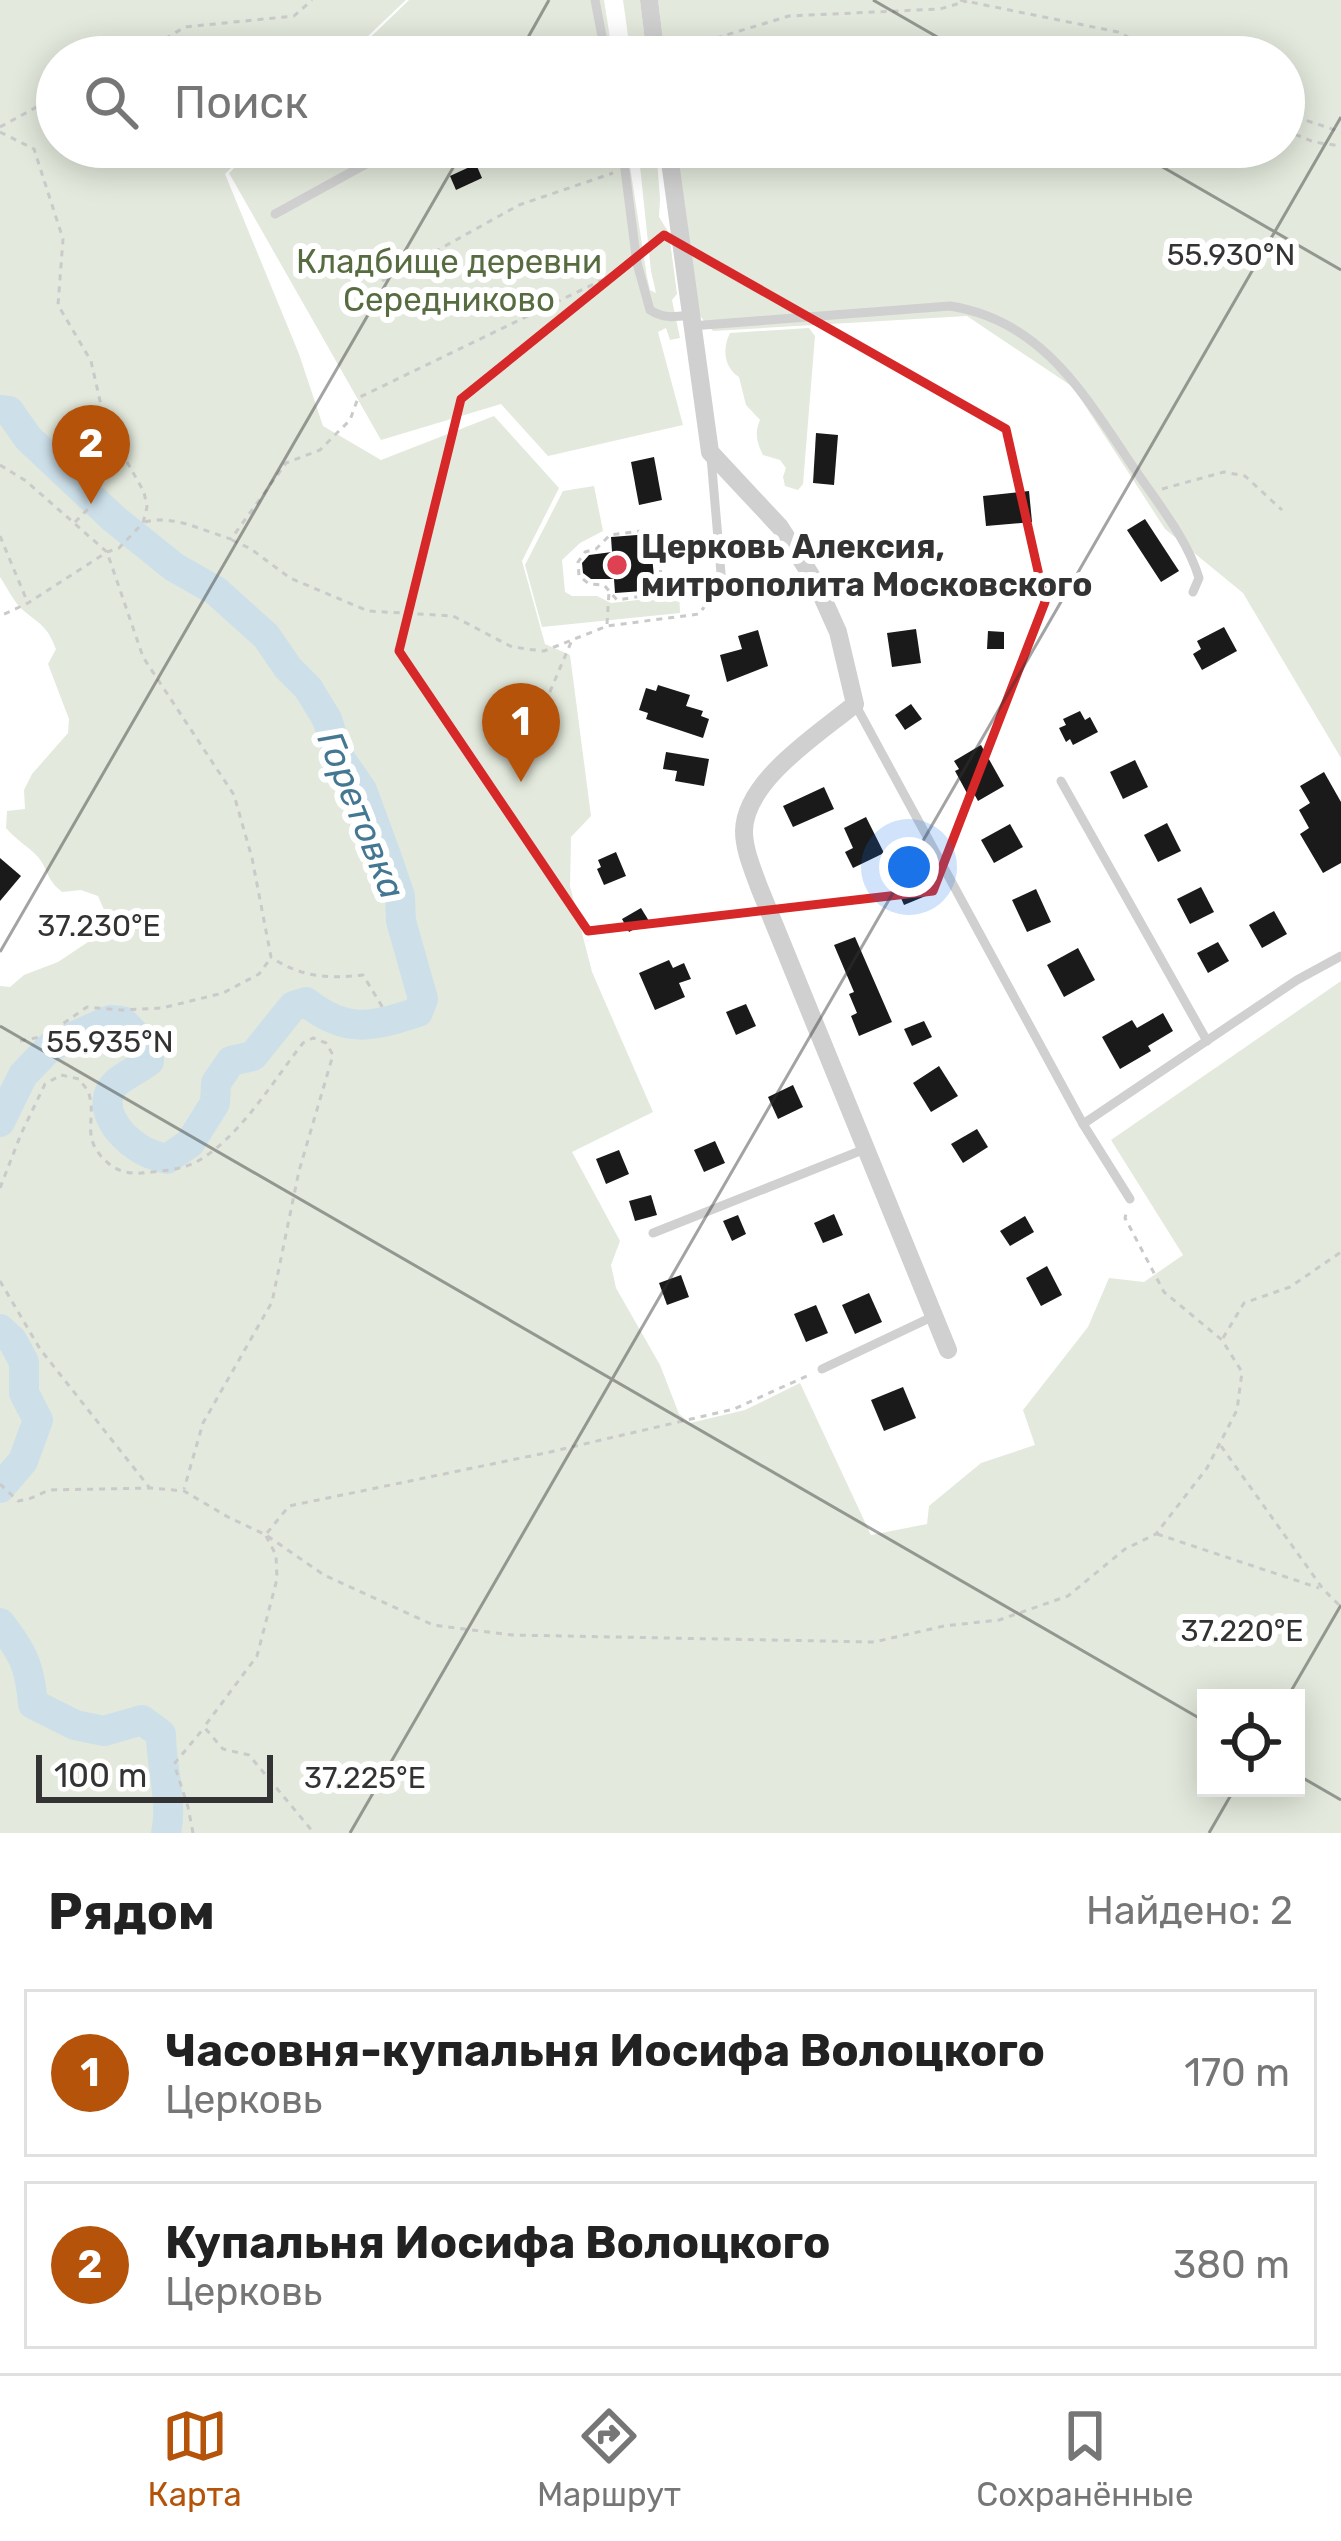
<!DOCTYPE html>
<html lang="ru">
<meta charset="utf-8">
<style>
:root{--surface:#fff;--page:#f2f2f2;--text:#222;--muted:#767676;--line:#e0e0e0;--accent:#b45309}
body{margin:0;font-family:Rubik,sans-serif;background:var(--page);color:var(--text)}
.controls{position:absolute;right:36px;bottom:36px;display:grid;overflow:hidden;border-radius:0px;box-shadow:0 6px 30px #0003}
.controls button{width:108px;height:108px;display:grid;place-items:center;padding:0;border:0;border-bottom:3px solid var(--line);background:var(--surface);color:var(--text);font:60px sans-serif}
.scale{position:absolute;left:36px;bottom:30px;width:237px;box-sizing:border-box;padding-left:12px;border:6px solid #333;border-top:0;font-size:33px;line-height:42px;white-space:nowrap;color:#333;-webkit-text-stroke:9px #fff;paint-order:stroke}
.you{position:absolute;left:909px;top:867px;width:42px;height:42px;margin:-30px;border:9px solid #fff;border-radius:50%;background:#1a73e8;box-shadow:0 0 0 18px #1a73e833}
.badge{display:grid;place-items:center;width:78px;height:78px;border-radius:50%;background:var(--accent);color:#fff;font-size:39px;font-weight:700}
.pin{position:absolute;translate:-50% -99px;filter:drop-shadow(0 3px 6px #0008)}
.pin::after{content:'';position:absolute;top:63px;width:42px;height:36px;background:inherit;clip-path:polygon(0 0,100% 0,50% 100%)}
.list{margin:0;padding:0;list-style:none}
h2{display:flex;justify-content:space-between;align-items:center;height:156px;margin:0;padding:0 48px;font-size:51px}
h2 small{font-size:39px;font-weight:400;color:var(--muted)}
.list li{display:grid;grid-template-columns:78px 1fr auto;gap:36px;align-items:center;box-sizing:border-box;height:168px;margin:0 24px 24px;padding:0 24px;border:3px solid var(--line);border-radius:0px}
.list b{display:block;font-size:45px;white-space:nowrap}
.list p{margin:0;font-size:39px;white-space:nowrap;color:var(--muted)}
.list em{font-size:39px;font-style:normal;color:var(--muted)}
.icon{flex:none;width:66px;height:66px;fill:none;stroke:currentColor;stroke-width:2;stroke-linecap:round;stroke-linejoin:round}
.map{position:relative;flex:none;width:1341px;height:1833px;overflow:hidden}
.search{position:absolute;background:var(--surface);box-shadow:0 6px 30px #0003;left:36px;right:36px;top:36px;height:132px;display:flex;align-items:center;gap:30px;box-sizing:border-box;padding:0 42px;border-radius:66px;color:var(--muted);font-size:45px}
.sheet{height:540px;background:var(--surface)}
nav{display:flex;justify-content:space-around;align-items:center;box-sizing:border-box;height:168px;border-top:3px solid var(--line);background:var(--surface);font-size:33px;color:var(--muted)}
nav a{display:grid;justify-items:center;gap:6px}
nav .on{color:var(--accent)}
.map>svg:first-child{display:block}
.green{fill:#e3e9dc;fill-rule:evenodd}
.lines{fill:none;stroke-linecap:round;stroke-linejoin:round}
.river{stroke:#cde0ea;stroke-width:30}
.building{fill:#1a1a1a}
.path{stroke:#cacaca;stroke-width:3;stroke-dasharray:6 6;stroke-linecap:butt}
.lane{stroke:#d0d0d0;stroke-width:9}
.street{stroke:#d0d0d0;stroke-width:18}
.marked{fill:none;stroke:#d62828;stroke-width:9;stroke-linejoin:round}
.ticks{fill:none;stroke:#333;stroke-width:3;stroke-opacity:0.45}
.poi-dot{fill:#de4152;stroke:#fff;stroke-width:4.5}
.labels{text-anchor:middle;stroke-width:12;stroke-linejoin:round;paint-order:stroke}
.park-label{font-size:33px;fill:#576d41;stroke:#fff}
.poi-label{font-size:33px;font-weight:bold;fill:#333;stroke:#fff;text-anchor:start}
.water-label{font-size:36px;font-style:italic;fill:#437792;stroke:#fff}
.ticks-label{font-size:30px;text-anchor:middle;fill:#333;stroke:#fff;stroke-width:12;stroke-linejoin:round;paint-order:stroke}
</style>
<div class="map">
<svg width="1341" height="1833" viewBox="0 0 1341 1833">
<rect width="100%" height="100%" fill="#fff"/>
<!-- green -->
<g class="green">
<path d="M0 0H406L346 57H57V147H252L225 174 299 354 323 426 381 460 494 416 559 488 522 561 545 644 570 655 591 816 571 837 570 886 592 972 653 1112 572 1152 620 1241 611 1265 616 1288 660 1365 679 1414 690 1423 745 1410 800 1383 871 1535 927 1524 929 1506 981 1463 1035 1445 1023 1410 1088 1327 1109 1278 1144 1282 1183 1255 1111 1140 1341 981V1833H0V986L10 987 24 975 58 962 88 942 101 930 105 912 98 896 81 890 62 892C46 879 49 871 38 857 28 846 16 840 6 828L7 811 25 809 24 790 32 774 68 733 69 719 48 664 56 649C47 626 41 625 24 611 14 603 7 587 0 577ZM1206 1698H1296V1788H1206Z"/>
<path d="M409 0H604L613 57H350Z"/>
<path d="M623 0H640L647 57H631Z"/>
<path d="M658 0H1341V758L1243 593 1165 529 1073 387 967 316 713 331 699 315 677 147H1284V57H665Z"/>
<path d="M256 147H627L647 277 650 290 656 293 651 271 638 147H656L660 199 659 217 669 233 677 294 672 300 680 338 670 340 666 328 658 332 683 425 548 456 501 404 381 440 229 173Z"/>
<path d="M809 328 815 336 803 484 798 490 785 486 783 477 786 468 780 460 763 455C757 443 754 433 760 420L746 405 739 377C724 368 722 348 730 333Z"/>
<path d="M594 486 603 531 580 543 562 560 565 592 572 596H597L611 603 656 598 665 590 679 589 680 613 542 627 525 565 563 491Z"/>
</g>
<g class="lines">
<!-- river -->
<g class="river">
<path d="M0 410 9 411 28 438 113 518 174 567 216 591 266 636 288 668 308 688 327 719 339 757 362 790 387 858 400 896 401 921 423 999 418 1012C372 1027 346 1034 306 1002L293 1006 253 1056 231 1061 216 1083 215 1103 190 1143 167 1159C157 1156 147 1154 139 1148 119 1136 94 1105 116 1083 125 1075 139 1069 149 1061L148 1048 122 1021 110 1020 50 1047 23 1075 0 1122"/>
<path d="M0 1329 12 1340 24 1362V1393L38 1420 23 1461 0 1488"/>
<path d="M0 1623C23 1653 30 1666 33 1704L75 1725 104 1731 142 1720 161 1734C161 1767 173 1801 166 1833"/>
</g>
</g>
<!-- building -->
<g class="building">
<path d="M476 164 482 178 456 190 450 176Z"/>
<path d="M816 433 838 435 834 485 813 483Z"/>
<path d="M654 457 662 500 639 505 631 462Z"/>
<path d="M1029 491 1032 522 986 526 983 496Z"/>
<path d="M1145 519 1179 571 1161 582 1127 530Z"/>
<path d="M650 534 654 577 642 578 643 591 615 593 614 579H591L583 573 582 563 589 555 612 552 611 537Z"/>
<path d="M1224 627 1237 651 1202 670 1193 654 1201 649 1197 641Z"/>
<path d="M916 629 921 663 892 667 887 633Z"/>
<path d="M758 630 768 666 727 682 720 655 742 649 738 636Z"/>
<path d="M988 631 1004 632V649H987Z"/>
<path d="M658 685 690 695 686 706 703 711 701 716 709 719 703 738 646 719 648 713 639 710 646 688 656 691Z"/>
<path d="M911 704 922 719 905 730 895 715Z"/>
<path d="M1080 711 1085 720 1090 717 1098 732 1073 745 1070 739 1066 742 1059 728 1066 725 1063 719Z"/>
<path d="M981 745 1004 786 978 801 973 792 968 795 955 771 959 769 954 761Z"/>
<path d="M666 752 709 759 704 786 675 781 677 771 663 769Z"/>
<path d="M1135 760 1148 787 1123 799 1110 772Z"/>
<path d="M1324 772 1341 802V863L1323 873 1300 834 1309 828 1299 810 1310 803 1300 786Z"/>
<path d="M824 787 834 809 793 827 783 806Z"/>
<path d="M866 817 884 853 853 868 845 852 853 848 844 828Z"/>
<path d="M1167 823 1181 851 1158 862 1144 835Z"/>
<path d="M1010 824 1023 847 994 863 981 840Z"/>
<path d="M616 852 626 876 604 885 597 869 601 867 598 860Z"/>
<path d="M0 858 21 876 0 901Z"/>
<path d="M919 873 928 895 904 905 897 889 910 884 908 878Z"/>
<path d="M1201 887 1214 912 1190 924 1177 899Z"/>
<path d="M1036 889 1051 922 1027 932 1012 900Z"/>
<path d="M641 908 649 921 629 932 622 919Z"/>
<path d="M1274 911 1287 934 1262 948 1249 925Z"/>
<path d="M855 937 892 1022 859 1036 851 1016 857 1013 849 994 854 992 834 945Z"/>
<path d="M1218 942 1229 961 1208 973 1197 953Z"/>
<path d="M1078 948 1095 980 1064 997 1047 965Z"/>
<path d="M669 960 673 968 684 963 691 979 679 983 685 997 655 1010 639 973Z"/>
<path d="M746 1004 756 1026 736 1035 726 1012Z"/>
<path d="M1163 1013 1173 1031 1148 1046 1151 1051 1120 1069 1102 1037 1132 1020 1137 1028Z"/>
<path d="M924 1021 932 1037 912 1046 904 1029Z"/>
<path d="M939 1066 958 1096 931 1112 913 1083Z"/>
<path d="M793 1085 803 1107 778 1119 768 1097Z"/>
<path d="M977 1129 988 1147 963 1163 951 1144Z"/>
<path d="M715 1141 725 1163 704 1172 694 1150Z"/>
<path d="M619 1150 629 1174 606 1184 596 1159Z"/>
<path d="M651 1195 657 1215 635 1221 629 1201Z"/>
<path d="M834 1214 843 1235 823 1243 814 1223Z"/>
<path d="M738 1215 746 1234 732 1241 723 1221Z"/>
<path d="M1025 1216 1034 1232 1010 1246 1000 1231Z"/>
<path d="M1047 1266 1062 1295 1041 1306 1026 1278Z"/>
<path d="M681 1275 689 1297 667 1305 659 1283Z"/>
<path d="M869 1293 882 1322 855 1334 842 1305Z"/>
<path d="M816 1305 828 1333 806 1342 794 1314Z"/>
<path d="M903 1387 916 1418 884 1431 871 1400Z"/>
</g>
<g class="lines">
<!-- path -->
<g class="path">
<path d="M960 0 1118 32 1168 57"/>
<path d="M670 52 789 16 940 9 967 1"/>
<path d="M134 57 185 27 294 16 312 0"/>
<path d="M1284 113 1341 132"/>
<path d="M0 127 57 96"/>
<path d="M1284 130 1314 142 1341 146"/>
<path d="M0 132 34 149 63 239 58 305 91 361 105 423 144 492 147 507 143 523 119 548 107 552 28 603 0 616"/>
<path d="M382 281 519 205 613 173"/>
<path d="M0 465 26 481 107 552 143 657 234 795 252 858 271 957C300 977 328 979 363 975L383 1008"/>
<path d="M1162 489 1224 472 1245 476 1282 510"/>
<path d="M75 522 89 508"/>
<path d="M145 522C172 514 204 531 231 539L286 463 320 450 350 420 358 398 627 268"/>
<path d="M641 531 658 543 661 577 643 596 617 600 604 585 589 584 579 576 578 562 585 552 596 549 610 535Z"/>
<path d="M0 536 27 601"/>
<path d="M232 540 251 549 290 578 368 611 453 616 510 646 526 649 544 651 572 640"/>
<path d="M662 559 706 558"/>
<path d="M607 624 609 592"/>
<path d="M519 756V748L543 708 572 640 607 626 699 614 713 595"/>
<path d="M20 1041 45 1036 87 1007 122 1010 162 1008 223 993 259 974 270 959"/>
<path d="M0 1188 21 1134 45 1084 61 1075 79 1079C82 1084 87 1088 89 1094 97 1120 79 1138 108 1163 122 1175 136 1174 152 1172 168 1170 184 1169 198 1161 240 1137 273 1081 303 1043L313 1038 326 1043 333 1055 299 1171 272 1302 203 1423 184 1489"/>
<path d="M0 1281 40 1349 149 1487"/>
<path d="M1223 1338 1244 1303 1290 1287 1341 1252"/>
<path d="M1221 1446 1323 1589 1341 1607"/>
<path d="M0 1484 18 1501 29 1499 49 1490 150 1488 184 1491 228 1517 266 1535 324 1575 433 1625 512 1635 874 1642 944 1626 999 1620 1068 1596 1125 1549 1156 1534 1207 1468 1237 1410 1242 1372 1222 1340 1164 1292 1125 1218 1127 1210"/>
<path d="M267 1533 289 1506 550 1452 734 1409 809 1375"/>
<path d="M1157 1534 1319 1588"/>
<path d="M266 1536 276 1555 277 1579 257 1656 204 1727 223 1749 249 1755 314 1833"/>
<path d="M193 1833 188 1807 174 1764 204 1728"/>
</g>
<!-- lane -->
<g class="lane">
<path d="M595 0 606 57"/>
<path d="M622 147 637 263 650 310C664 319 675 317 690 315"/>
<path d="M275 214 397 147"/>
<path d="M691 326 950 306C1046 321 1087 400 1138 474 1160 506 1188 541 1199 578L1193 592"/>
<path d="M711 457 722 585"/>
<path d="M855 704 1083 1124 1130 1199"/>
<path d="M1061 781 1207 1041"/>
<path d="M1083 1124 1297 980 1341 956"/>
<path d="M653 1233 865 1149"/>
<path d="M822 1369 934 1316"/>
</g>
<!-- street -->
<g class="street">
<path d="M649 0 656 57"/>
<path d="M668 147 710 452 780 527 816 583 838 632 855 704C819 734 745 780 744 831 744 850 753 870 759 887L948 1350"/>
</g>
</g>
<!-- marked area -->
<path class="marked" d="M664 235 1006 429 1045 602 933 891 588 931 399 651 461 399Z"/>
<!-- ticks -->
<path class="ticks" d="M873 0 972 57M517 57 549 0M1128 147 1341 270M0 952 465 147M0 1026 1206 1722M1287 1698 1341 1605M1296 1774 1341 1800M350 1833 1341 117M1209 1833 1235 1788"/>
<!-- markers -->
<circle class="poi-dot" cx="617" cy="565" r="12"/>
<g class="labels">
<!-- park labels -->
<g class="park-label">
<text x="449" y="273">Кладбище деревни<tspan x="449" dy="38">Середниково</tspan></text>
</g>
<!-- poi labels -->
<g class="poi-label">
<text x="641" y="558">Церковь Алексия,<tspan x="641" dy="38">митрополита Московского</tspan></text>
</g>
<!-- water labels -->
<g class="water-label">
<text transform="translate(362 815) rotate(68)" y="13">Горетовка</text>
</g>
</g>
<g class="ticks-label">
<text x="1231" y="265">55.930°N</text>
<text x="99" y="936">37.230°E</text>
<text x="110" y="1052">55.935°N</text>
<text x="1242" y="1641">37.220°E</text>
<text x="365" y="1788">37.225°E</text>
</g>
</svg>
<div class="controls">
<button><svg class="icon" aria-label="locate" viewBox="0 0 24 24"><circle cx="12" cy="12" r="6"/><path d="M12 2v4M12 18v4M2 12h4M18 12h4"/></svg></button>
</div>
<div class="scale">100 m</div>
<div class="you"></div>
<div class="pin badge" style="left:521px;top:782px">1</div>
<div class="pin badge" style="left:91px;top:504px">2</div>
<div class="search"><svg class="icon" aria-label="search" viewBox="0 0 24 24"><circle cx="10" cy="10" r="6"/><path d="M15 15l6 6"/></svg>Поиск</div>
</div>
<section class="sheet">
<h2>Рядом<small>Найдено: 2</small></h2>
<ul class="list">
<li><span class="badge">1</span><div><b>Часовня-купальня Иосифа Волоцкого</b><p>Церковь</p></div><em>170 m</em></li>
<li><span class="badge">2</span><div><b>Купальня Иосифа Волоцкого</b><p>Церковь</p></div><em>380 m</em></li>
</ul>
</section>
<nav>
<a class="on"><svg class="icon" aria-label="map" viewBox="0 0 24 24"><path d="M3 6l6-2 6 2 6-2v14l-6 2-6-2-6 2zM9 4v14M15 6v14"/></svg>Карта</a>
<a><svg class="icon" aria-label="directions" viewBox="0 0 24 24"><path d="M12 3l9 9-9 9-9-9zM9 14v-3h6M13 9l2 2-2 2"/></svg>Маршрут</a>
<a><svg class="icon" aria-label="saved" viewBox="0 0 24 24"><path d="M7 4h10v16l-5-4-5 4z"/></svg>Сохранённые</a>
</nav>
